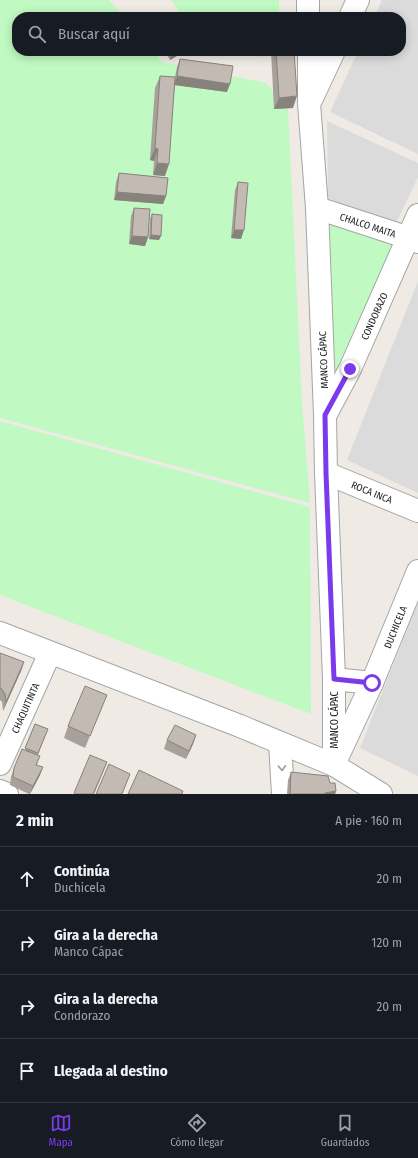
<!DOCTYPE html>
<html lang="es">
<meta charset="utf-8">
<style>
:root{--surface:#171b24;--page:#242831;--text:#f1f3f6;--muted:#9ea1a6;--line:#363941;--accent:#7c3aed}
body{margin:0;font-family:"Fira Sans Condensed",sans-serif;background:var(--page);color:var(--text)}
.stop{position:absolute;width:12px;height:12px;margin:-9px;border:3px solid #7c3aed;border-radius:50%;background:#fff}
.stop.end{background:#7c3aed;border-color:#fff;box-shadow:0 1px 4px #0008}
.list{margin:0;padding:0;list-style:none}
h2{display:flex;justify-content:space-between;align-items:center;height:52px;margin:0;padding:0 16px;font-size:17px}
h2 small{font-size:13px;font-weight:400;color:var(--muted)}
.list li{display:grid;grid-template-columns:26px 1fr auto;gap:12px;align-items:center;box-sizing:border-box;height:64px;padding:0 16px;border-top:1px solid var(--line)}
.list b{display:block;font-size:15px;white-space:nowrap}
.list p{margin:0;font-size:13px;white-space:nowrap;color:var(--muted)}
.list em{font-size:13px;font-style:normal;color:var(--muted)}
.icon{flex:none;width:22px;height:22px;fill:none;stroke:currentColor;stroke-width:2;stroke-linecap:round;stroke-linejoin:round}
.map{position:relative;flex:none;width:418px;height:794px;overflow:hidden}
.search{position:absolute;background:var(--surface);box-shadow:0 2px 10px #0003;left:12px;right:12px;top:12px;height:44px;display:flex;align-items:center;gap:10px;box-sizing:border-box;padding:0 14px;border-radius:16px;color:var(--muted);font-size:15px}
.sheet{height:308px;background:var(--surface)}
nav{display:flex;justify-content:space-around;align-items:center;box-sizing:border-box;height:56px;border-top:1px solid var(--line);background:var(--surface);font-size:11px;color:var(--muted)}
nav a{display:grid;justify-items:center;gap:2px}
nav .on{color:var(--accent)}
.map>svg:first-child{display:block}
.residential{fill:#dcdbdb}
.park{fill:#c0f9c2}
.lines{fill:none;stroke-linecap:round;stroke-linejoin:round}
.minor-casing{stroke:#a5a5a5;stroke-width:24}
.minor{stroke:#fff;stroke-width:22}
.wall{fill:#a8a09a}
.shaded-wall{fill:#88827d}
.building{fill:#c3bab3;stroke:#88827d}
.oneway{stroke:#9a9a9a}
.route{stroke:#7c3aed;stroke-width:5}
.labels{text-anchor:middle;stroke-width:3;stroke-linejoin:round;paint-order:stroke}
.street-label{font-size:10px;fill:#1e1e1e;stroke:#fff}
</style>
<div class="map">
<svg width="418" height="794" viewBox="0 0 418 794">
<rect width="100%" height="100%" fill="#efebe4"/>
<!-- residential -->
<g class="residential">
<path d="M382 0H418V154L330 112 358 51H401V17H374Z"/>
<path d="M327 121 418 163V177L394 228 328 198Z"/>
<path d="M418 281V493L347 460Z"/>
<path d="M418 602V776L360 748Z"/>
</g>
<!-- park -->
<g class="park">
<path d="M0 0H109L124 17H17V51H153L162 62 266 83 288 109 302 403 310 503 0 418Z"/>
<path d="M171 0H279V17H183Z"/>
<path d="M225 51H259L260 57Z"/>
<path d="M320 214 403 241 329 399Z"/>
<path d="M0 421 310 507 311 714 0 595Z"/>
</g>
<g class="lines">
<defs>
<g id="minor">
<path d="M308 0V17"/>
<path d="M350 17 358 0"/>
<path d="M309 51V103L317 208 325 415 326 473 334 679V765"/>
<path d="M312 98 334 51"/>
<path d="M317 208 409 238 418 242"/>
<path d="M326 414 350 369 418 215"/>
<path d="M326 473 418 511"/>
<path d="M0 633 240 726 334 765 381 794"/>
<path d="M334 679 372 683"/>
<path d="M280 743 283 794"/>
<path d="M337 758 372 683 418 571"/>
<path d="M0 764 50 653"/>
<path d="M0 791 7 794"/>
</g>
</defs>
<!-- minor casing -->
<use href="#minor" class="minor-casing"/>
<!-- minor -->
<use href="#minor" class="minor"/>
</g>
<!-- wall -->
<g class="wall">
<path d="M165 51H185L170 60Z"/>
<path d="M271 51H294L293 108 274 109Z"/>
<path d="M180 59 227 92 175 85 165 176 153 175 154 161 150 160 155 88 160 76 175 77 177 67Z"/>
<path d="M119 173 166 196 163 204 114 200 116 182Z"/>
<path d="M238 182 241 239 231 238 235 190Z"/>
<path d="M134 208 148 237 145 246 129 244 131 216Z"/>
<path d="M152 214 159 240 149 239 150 219Z"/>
<path d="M0 653 24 662 21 671 3 711 2 702 0 700Z"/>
<path d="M102 707 85 748 64 738 68 726Z"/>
<path d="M35 724 48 729 38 755 37 766 43 767 40 775 30 794H29L10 785 11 777 14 768 25 750Z"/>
<path d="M196 735 193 744 186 759 164 749 167 740Z"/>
<path d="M291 772 330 783 336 791 335 794H287L288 780Z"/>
</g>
<!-- shaded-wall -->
<g class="shaded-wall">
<path d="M173 51H185L170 60Z"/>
<path d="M177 76 230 84 227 92 174 85Z"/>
<path d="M297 96 293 108 274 109 279 98Z"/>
<path d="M155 148 158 149 154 161 150 160Z"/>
<path d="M157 163 169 164 165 176 153 175Z"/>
<path d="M117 192 166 196 163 204 114 200Z"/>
<path d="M234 230H244L241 239 231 238Z"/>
<path d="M151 235 161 236 159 240 149 239Z"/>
<path d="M132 236 148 237 145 246 129 244Z"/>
<path d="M24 662 21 671 3 711 6 702Z"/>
<path d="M196 735 193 744 186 759 189 751Z"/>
<path d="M107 762 104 770 94 794H93Z"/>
<path d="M43 767 40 775 30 794 33 786Z"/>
<path d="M336 791 335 794H325V793Z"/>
</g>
<!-- building -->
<g class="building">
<path d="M172 14 174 17H166Z"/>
<path d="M276 51H294L297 96 279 98Z"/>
<path d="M180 59 233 66 230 84 177 76Z"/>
<path d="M160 76 175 77 169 164 157 163 158 149 155 148Z"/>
<path d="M119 173 168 178 166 196 117 192Z"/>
<path d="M238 182 248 183 244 230H234Z"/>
<path d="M134 208 150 209 148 237 132 236Z"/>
<path d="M152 214 162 215 161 236 151 235Z"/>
<path d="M0 653 24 662 6 702 5 694 1 688H0Z"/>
<path d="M85 686 107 695 90 736 68 726Z"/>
<path d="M35 724 48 729 38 753 25 748Z"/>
<path d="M175 725 196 735 189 751 167 740Z"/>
<path d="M22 749 40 756 36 765 43 767 33 786 13 777 14 768Z"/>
<path d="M90 755 107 762 93 794H75L74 793Z"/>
<path d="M109 764 130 774 122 794H96Z"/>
<path d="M139 770 183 791 182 794H128Z"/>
<path d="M291 772 328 776 330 783H335L336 791 325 793V794H290Z"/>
</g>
<!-- one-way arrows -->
<defs><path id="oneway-chevron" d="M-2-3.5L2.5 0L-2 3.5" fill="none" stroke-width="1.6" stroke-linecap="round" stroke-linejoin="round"/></defs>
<use class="oneway" href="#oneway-chevron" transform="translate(282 768) rotate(87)"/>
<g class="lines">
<!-- route -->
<path class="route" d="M350 369 325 415 326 473 334 679 372 683"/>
</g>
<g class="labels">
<!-- street labels -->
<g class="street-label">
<text transform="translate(368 225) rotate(18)" y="4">CHALCO MAITA</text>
<text transform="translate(374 316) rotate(-66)" y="4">CONDORAZO</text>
<text transform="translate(323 360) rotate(-92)" y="4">MANCO CÁPAC</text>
<text transform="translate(372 492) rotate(22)" y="4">ROCA INCA</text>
<text transform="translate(395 627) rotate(-68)" y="4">DUCHICELA</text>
<text transform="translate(25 708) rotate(-66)" y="4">CHAQUITINTA</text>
<text transform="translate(334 720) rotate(-90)" y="4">MANCO CÁPAC</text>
</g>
</g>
</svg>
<div class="stop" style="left:372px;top:683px"></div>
<div class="stop end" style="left:350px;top:369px"></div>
<div class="search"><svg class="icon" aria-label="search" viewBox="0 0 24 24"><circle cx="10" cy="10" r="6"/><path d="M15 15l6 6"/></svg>Buscar aquí</div>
</div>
<section class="sheet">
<h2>2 min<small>A pie · 160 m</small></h2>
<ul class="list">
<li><svg class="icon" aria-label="ahead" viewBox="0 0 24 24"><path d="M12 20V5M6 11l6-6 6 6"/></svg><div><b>Continúa</b><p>Duchicela</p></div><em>20 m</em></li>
<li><svg class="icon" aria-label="right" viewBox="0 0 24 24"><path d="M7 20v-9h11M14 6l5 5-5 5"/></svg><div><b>Gira a la derecha</b><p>Manco Cápac</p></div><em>120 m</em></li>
<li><svg class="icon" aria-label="right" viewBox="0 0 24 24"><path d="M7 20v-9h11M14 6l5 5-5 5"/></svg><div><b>Gira a la derecha</b><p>Condorazo</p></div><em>20 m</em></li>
<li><svg class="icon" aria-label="arrive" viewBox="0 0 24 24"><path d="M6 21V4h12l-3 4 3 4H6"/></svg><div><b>Llegada al destino</b></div></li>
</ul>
</section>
<nav>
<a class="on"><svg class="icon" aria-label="map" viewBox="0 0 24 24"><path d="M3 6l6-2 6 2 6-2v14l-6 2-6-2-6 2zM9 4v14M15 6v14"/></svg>Mapa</a>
<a><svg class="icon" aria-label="directions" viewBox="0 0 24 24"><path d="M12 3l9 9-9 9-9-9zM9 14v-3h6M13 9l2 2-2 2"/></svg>Cómo llegar</a>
<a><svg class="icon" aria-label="saved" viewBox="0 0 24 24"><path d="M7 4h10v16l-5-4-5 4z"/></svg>Guardados</a>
</nav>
